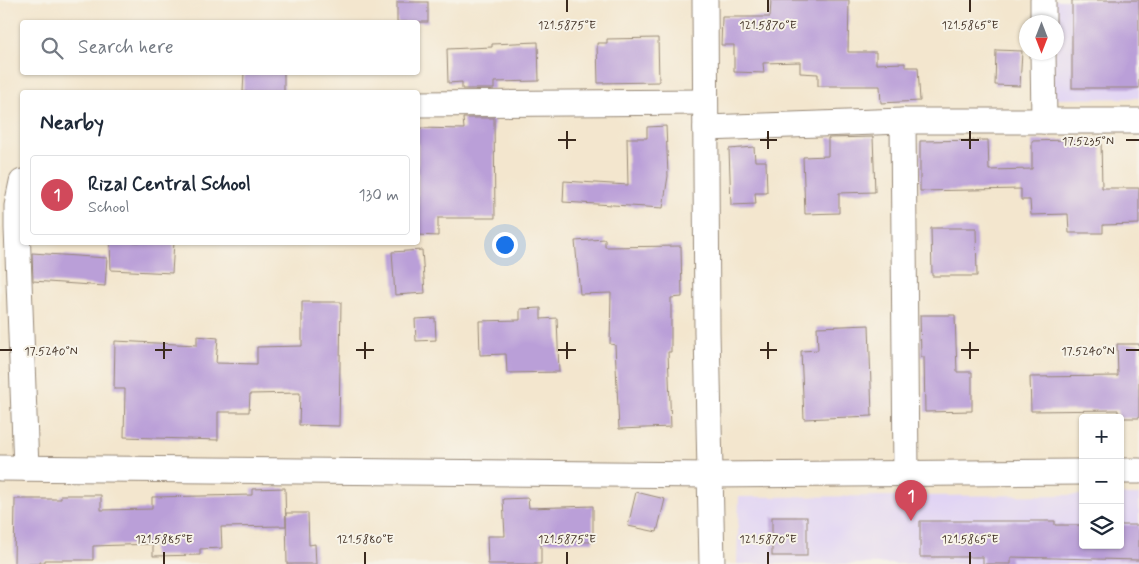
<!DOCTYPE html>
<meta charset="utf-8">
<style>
:root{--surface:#fff;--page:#f2f2f3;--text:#1f2937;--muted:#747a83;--line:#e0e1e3;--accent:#d1495b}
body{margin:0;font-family:Mynerve,sans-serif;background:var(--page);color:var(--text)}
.controls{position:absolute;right:15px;bottom:15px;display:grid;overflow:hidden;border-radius:5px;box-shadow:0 1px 4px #0004}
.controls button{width:45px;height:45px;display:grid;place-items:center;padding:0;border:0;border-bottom:1px solid var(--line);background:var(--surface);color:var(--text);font:25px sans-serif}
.compass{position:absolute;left:1019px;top:15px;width:45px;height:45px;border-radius:50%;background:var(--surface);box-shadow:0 1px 4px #0004;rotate:180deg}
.you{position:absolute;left:504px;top:244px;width:18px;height:18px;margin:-12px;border:4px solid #fff;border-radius:50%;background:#1a73e8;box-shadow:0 0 0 8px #1a73e833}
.badge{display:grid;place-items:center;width:32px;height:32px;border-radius:50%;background:var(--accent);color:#fff;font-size:16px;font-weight:700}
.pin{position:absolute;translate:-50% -41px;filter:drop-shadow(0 1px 2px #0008)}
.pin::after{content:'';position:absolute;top:26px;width:18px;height:15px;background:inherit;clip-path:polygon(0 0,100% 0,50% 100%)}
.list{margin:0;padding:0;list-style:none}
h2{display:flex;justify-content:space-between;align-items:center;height:65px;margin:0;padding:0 20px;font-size:21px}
h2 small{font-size:16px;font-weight:400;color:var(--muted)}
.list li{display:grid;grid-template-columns:32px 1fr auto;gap:15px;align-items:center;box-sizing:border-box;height:80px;margin:0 10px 10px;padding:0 10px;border:1px solid var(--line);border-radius:5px}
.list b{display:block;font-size:19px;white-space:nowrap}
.list p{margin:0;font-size:16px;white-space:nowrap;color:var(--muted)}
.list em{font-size:16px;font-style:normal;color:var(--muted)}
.icon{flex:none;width:28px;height:28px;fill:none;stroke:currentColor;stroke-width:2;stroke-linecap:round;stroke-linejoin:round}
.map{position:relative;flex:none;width:1139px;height:564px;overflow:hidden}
.search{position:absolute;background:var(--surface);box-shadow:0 1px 4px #0004;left:20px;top:20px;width:400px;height:55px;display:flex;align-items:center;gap:12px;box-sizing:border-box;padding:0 18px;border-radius:5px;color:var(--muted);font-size:19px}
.panel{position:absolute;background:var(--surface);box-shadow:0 1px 4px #0004;left:20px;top:90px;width:400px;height:155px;border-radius:5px}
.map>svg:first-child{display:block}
.built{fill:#e1d4f4}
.building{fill:#ba9fd8}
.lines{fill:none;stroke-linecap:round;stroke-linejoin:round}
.street-casing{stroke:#978876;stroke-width:27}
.street{stroke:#fff;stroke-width:25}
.ticks{fill:none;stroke:#3b2a1e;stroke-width:2}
.ticks-label{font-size:12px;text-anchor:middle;fill:#3b2a1e;stroke:#f7f3e8;stroke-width:4;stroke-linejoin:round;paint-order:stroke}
</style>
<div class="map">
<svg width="1139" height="564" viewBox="0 0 1139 564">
<rect width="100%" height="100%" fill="#f7f3e8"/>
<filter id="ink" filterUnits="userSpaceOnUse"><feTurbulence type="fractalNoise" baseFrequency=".02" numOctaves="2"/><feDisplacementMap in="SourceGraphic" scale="10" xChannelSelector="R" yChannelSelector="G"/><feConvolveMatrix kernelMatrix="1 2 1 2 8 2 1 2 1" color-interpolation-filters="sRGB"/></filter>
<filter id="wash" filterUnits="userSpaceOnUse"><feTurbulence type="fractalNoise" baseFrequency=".0096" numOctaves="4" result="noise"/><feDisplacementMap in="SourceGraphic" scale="20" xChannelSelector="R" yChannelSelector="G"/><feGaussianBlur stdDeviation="1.12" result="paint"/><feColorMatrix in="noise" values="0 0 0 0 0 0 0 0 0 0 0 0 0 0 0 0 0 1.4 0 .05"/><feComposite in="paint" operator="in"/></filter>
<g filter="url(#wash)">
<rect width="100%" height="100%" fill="#f3e6ce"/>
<!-- built -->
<g class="built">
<path d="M1049 0H1139V98L1051 99 1050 53 1056 52V22H1050Z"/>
<path d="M1083 495V545H1120V495H1139V564H737L739 497Z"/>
</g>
<g id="blocks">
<!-- building -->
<g class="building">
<path d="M771 0H849L848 52H876V64L905 63V67H918L920 101 881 103 880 86H818V74L800 73V62L763 63 764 73 734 72V45H721L722 17H770Z"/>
<rect x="1072" y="0" width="67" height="88"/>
<rect x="397" y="2" width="31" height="20"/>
<path d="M658 38 659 82 598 83 597 43H607V39Z"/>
<path d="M538 42 539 81 494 82V89H462V82L448 83 447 49 492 47V44Z"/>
<path d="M996 50 1022 51 1020 86 995 85Z"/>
<path d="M244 72H284V92H243Z"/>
<path d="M463 118H494L495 218H438V236L418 235V128L464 129Z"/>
<path d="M666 126 668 176 663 208 563 202 564 181 628 185 627 138H647V127Z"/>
<path d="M873 137 875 192 839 193V213L805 214 803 157 828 156V138Z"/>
<path d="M1101 139 1102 188H1139V224L1103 225V233H1069L1068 214 1031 215 1030 200H1021V189L920 191V141L988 140 989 170 1032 169V141Z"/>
<path d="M754 147 755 161H766L767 193H755L756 204 731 205 729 149Z"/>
<path d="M931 228H976L977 276H932Z"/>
<path d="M605 239V247L681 246 682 297 671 298V352H668L671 427 619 429 615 345 610 344 611 293 580 294 575 241Z"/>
<path d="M110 242H174L172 273 111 270Z"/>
<path d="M422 250 425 293 395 295 392 252Z"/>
<path d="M32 253 107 258 105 286 33 281Z"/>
<path d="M302 302H341L339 426 299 425 300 393 250 394 249 412H218V440L124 437 125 389H114L115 341 197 345V336L218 338 216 363 257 364V347L302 346Z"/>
<path d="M541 308V319L557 318 559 372 507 373 506 354 480 355 479 321 520 320V309Z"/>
<path d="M920 315H955L957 372H972V411L925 412 924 357H921Z"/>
<path d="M435 318 436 340 416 341 415 319Z"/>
<path d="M869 325 872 416 804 419 801 351 818 350 817 327Z"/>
<path d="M1117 344H1139V418H1118V410L1031 411 1030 377 1118 376Z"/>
<path d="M285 488 286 526 221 527 222 548 200 549V555L153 556V544L93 546V560H45V562H40V564H14L15 499H61V495H101V510L152 509V497L252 495V489Z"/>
<path d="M636 492 665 499 657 532 628 526Z"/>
<path d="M528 498 529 508 593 506V542H541V564H488L487 536H505L503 499Z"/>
<path d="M286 513H308L309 545 315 544 316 564H287Z"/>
<rect x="772" y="517" width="35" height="39"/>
<path d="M920 521H1055V525H1083V545H1120V525H1139V560L1011 557V564H983V557H920Z"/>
</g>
</g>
</g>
<g filter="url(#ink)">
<use href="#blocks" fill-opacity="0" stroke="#978876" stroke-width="1"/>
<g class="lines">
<defs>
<g id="street">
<path d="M705 0 707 332 712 564"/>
<path d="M1043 0V22"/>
<path d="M1043 52 1044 121"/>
<path d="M418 104 705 102"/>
<path d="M903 121 906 473"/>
<path d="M706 128 903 121H1139"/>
<path d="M22 182 17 206V228L26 468"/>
<path d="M0 468 710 475 1083 472"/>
<path d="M1120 471H1139"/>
</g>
</defs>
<!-- street casing -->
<use href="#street" class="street-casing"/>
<!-- street -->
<use href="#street" class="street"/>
</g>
</g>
<!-- ticks -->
<path class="ticks" d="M567 0V12M768 0V12M970 0V12M567 131V149M768 131V149M970 131V149M558 140H576M760 140H777M961 140H979M1126 140H1139M164 342V359M365 342V359M567 342V359M768 342V359M970 342V359M0 350H12M155 350H172M356 350H374M558 350H576M760 350H777M961 350H979M1126 350H1139M164 552V564M365 552V564M567 552V564M768 552V564M970 552V564"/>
<g class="ticks-label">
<text x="567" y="29">121.5875°E</text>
<text x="768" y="29">121.5870°E</text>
<text x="970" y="29">121.5865°E</text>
<text x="1088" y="145">17.5235°N</text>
<text x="1088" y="355">17.5240°N</text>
<text x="51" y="355">17.5240°N</text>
<text x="164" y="543">121.5885°E</text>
<text x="365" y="543">121.5880°E</text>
<text x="567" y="543">121.5875°E</text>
<text x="768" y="543">121.5870°E</text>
<text x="970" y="543">121.5865°E</text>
</g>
</svg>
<div class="controls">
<button>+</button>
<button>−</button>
<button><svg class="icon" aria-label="layers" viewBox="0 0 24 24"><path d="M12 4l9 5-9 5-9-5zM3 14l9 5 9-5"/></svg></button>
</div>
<svg class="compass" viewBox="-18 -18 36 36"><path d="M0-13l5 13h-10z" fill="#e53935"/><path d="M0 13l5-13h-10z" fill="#747a83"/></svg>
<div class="you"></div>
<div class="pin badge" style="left:911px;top:521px">1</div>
<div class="search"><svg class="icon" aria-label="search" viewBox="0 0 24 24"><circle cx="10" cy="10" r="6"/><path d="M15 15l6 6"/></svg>Search here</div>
<section class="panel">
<h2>Nearby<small></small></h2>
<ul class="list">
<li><span class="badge">1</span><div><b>Rizal Central School</b><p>School</p></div><em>130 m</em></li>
</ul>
</section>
</div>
